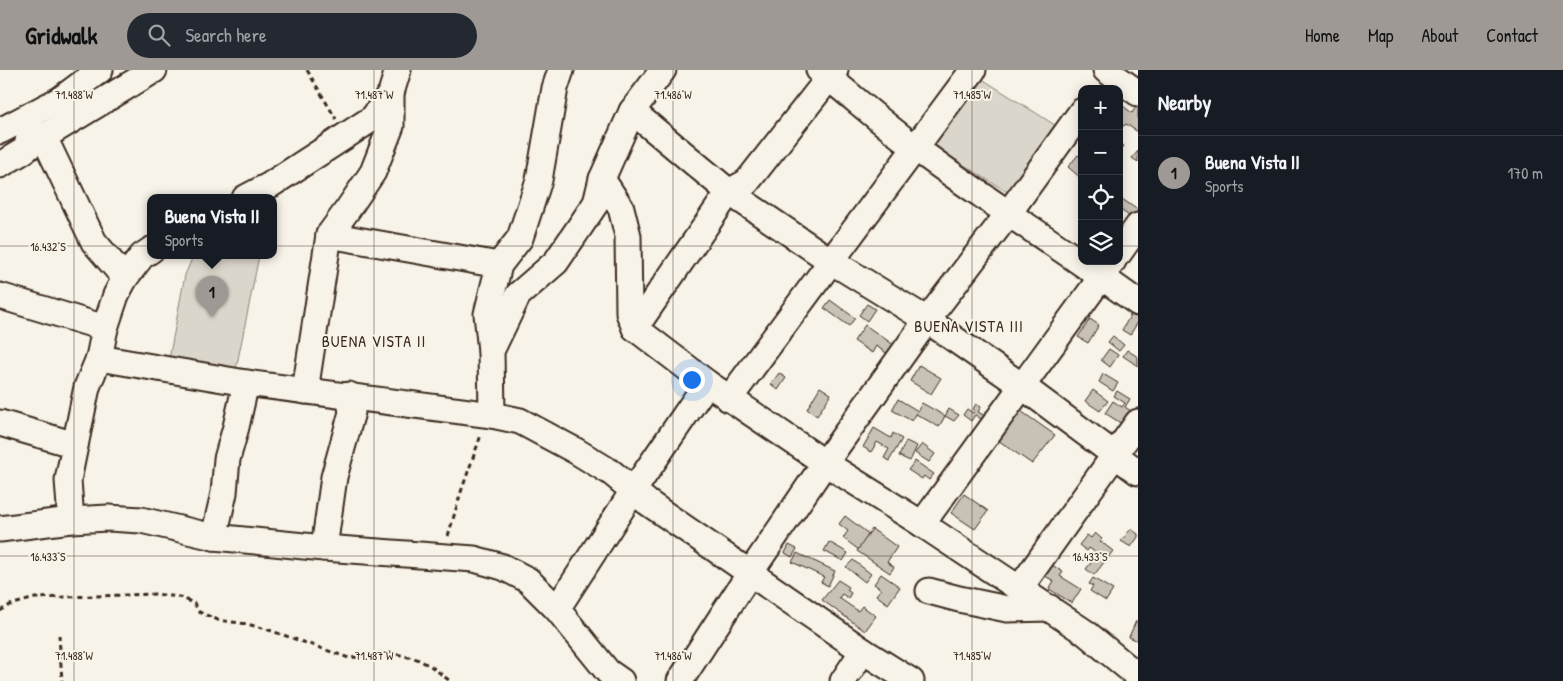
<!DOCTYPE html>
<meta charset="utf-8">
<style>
:root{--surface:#171b24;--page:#242831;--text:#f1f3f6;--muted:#9ea1a6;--line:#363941;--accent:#9f9995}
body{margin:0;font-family:"Patrick Hand",sans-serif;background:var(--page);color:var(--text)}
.controls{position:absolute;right:15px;top:15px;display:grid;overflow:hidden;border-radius:10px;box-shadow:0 2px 12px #0003}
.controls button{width:45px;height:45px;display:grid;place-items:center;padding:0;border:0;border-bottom:1px solid var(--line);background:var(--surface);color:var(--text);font:25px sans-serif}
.you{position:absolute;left:691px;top:309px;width:18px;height:18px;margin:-12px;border:4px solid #fff;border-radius:50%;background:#1a73e8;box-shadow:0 0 0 8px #1a73e833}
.badge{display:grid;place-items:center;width:32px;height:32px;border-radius:50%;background:var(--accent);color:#111;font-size:16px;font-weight:700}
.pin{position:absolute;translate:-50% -41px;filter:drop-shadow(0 1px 2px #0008)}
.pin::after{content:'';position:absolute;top:26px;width:18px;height:15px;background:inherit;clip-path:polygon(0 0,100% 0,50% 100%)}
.popup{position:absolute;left:147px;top:124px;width:130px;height:65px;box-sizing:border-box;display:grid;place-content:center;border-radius:10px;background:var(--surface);filter:drop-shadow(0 1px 4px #0005);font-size:16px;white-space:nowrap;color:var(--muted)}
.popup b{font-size:19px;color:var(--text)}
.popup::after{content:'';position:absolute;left:50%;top:100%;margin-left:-10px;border:10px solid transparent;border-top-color:var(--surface)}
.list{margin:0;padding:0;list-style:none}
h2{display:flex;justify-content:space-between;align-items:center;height:65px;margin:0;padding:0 20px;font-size:21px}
h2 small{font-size:16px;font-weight:400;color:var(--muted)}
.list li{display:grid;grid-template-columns:32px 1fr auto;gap:15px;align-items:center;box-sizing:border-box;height:75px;padding:0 20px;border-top:1px solid var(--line)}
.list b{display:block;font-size:19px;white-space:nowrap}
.list p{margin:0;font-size:16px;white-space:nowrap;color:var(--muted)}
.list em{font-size:16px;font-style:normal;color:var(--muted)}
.icon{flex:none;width:28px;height:28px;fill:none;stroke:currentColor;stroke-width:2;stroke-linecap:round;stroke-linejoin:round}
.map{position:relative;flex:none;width:1138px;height:611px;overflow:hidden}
header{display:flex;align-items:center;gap:30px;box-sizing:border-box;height:70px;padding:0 25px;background:var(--accent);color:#111}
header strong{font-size:24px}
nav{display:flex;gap:28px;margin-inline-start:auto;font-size:18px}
.search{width:350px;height:45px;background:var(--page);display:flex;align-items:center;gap:12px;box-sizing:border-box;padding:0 18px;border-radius:28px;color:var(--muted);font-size:19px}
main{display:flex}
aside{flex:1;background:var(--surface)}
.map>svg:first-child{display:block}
.green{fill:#dbd6cb;stroke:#8b8074}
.building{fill:#c8c1b6;stroke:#3b2a1e}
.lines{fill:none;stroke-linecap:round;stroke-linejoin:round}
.minor-casing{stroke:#3b2a1e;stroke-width:29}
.path{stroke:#3b2a1e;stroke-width:3;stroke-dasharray:5 4;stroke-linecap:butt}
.minor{stroke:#f7f3e8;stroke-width:25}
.ticks{fill:none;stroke:#3b2a1e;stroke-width:1;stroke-opacity:0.45}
.labels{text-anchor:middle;stroke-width:4;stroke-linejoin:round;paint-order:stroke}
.neighbourhood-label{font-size:16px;letter-spacing:1px;fill:#3b2a1e;stroke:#f7f3e8}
.ticks-label{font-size:12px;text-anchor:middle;fill:#3b2a1e;stroke:#f7f3e8;stroke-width:4;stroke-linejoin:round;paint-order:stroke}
</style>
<header>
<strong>Gridwalk</strong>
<div class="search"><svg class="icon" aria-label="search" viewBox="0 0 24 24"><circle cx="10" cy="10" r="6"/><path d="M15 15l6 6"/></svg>Search here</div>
<nav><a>Home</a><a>Map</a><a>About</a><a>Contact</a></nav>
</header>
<main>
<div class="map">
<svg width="1138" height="611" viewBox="0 0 1138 611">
<rect width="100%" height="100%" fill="#f7f3e8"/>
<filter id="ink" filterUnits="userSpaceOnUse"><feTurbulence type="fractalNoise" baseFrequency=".02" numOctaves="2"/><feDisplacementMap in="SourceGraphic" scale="10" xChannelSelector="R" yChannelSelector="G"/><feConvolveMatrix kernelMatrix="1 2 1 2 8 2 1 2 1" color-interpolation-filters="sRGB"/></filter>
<g filter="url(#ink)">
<!-- green -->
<g class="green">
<path d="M979 7 1055 55 1007 122 929 73Z"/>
<path d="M193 186H259L236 299 169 289 185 205Z"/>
</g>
<!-- building -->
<g class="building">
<path d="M1119 33 1132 43 1136 37 1138 39V62L1126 54 1124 56 1119 53Z"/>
<path d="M1119 73 1124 76 1119 83Z"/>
<path d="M1138 81V92L1132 88Z"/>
<path d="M1078 85 1082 88V109L1068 97Z"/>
<path d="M1119 127 1138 140 1132 148 1119 139Z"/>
<path d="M830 230 855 248 849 256 824 238Z"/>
<path d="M867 234 875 239 867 251 859 245Z"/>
<path d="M1131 244 1138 248V252L1130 265 1122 260Z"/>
<path d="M1090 249 1099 255 1088 273 1078 267Z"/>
<path d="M865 255 894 275 888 284 876 276 872 283 854 271Z"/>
<path d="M1113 266 1124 275 1119 281 1108 272Z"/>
<path d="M1109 279 1118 285 1110 297 1101 290Z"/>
<path d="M1127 280 1138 287V296L1123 286Z"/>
<path d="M919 295 941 308 931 324 910 311Z"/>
<path d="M779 303 786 308 778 320 771 314Z"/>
<path d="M1103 304 1118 313 1113 321 1099 312Z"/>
<path d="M820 317 831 324 817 346 807 339Z"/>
<path d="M1093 320 1108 331 1100 341 1085 331Z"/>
<path d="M1117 321 1130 329 1125 337 1131 341 1122 354 1105 343 1113 331 1122 337 1125 333 1114 326Z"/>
<path d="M898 329 918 341 912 351 892 340Z"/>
<path d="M922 333 945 346 939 357 916 344Z"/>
<path d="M976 334 981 337 978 342 985 346 983 350 975 345 971 351 963 345 967 339 973 343 975 341 973 339Z"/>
<path d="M949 339 959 345 954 351 945 346Z"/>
<path d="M1018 339 1055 365 1032 394 995 368Z"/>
<path d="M874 358 891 368 893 363 902 369 889 391 884 388 889 379 877 372 871 382 863 377Z"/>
<path d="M906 371 917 376 910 391 899 386Z"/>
<path d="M922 374 935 384 929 392 915 383Z"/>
<path d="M915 391 934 404 929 410 924 406 922 409 908 400Z"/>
<path d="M964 424 988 441 975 459 951 443Z"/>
<path d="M845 446 870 465 859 480 843 468 848 461 839 454Z"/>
<path d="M872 459 897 477 887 492 894 497 890 503 857 481Z"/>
<path d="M1131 459 1138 464V467L1131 477 1121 471Z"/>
<path d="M1095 463 1102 469 1100 471 1113 481 1094 505 1086 499 1098 484 1089 478 1087 481 1079 475 1087 465 1091 468Z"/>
<path d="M829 472 848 483 843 491 824 481Z"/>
<path d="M789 475 797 479 792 487 785 483Z"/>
<path d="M797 483 835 501 828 516 821 512 824 507 792 492Z"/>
<path d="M853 490 871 504 865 512 846 497Z"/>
<path d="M1052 495 1063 502 1060 506 1081 519 1072 533 1049 519 1054 511 1045 506Z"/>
<path d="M881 504 900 517 888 534 876 525 881 519 874 514Z"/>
<path d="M1093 508 1113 520 1106 531 1090 521 1093 516 1089 514Z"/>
<path d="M838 510 849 517 847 520 851 523 848 528 842 524 839 528 858 541 862 536 876 546 865 561 822 530Z"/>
<path d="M1136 551 1138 552V571L1129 567Z"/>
</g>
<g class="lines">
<defs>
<g id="minor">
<path d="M819 0C852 26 883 54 917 79 989 133 1066 180 1138 233"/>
<path d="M1106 0 1138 23"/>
<path d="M632 41 729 122 831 191 927 250 1022 316 1138 402"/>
<path d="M0 61 61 29 100 0"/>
<path d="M28 71 50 63 154 0"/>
<path d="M0 95 25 80 43 65 94 172 125 208"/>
<path d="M602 109 632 41 663 0"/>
<path d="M245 128 270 115 373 48 391 23 398 0"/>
<path d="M329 165 499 195"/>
<path d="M1119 183 1138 156"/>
<path d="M0 226 105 258"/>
<path d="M635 258 729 122 747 112 835 0"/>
<path d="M491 281 487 244 499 195 520 168 539 110 555 18 561 0"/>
<path d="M99 288 246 313 492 345 520 351 576 381 612 403 647 432 863 581 911 611"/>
<path d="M305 321 329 165 348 139 373 102 391 56V23"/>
<path d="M729 329 973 0"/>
<path d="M492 345 491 281 518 225 556 192 596 133 602 109 621 138 628 166 629 243 635 258 707 313 825 393 922 454 1086 563 1138 606"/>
<path d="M0 353 75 375"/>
<path d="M71 450 68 410 87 317 99 288 105 258 116 225 125 208 142 186 151 180"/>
<path d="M922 454 1113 191"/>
<path d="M0 459 71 450 108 448 141 450 214 467 324 478 474 489 503 497 528 510 557 539 608 602 621 611"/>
<path d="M214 467 224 423 227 389 236 357 246 313"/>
<path d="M324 478 334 407 352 342 349 325"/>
<path d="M1020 518 1138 352"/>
<path d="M929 521 959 529 1007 539 1050 538"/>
<path d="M557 539 633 421 707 313"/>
<path d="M680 611 750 503 825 393 927 250 1008 144 1082 41"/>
<path d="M843 611 863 581"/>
</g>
</defs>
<!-- minor casing -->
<use href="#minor" class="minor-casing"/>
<!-- path -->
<g class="path">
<path d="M307 0 336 49"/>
<path d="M448 466 461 422 481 365"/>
<path d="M0 541 10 535 35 528 155 524 179 527 194 533 199 542 218 550 247 554 269 560 349 588 392 583 417 589 432 597 450 611"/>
<path d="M59 565 62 611"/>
</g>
<!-- minor -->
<use href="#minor" class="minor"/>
</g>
</g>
<!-- ticks -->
<path class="ticks" d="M74 0V611M374 0V611M673 0V611M972 0V611M0 176H1082M1119 176H1138M0 486H1138"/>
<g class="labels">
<!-- neighbourhood labels -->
<g class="neighbourhood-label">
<text x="969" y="262">BUENA VISTA III</text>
<text x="374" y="277">BUENA VISTA II</text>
</g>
</g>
<g class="ticks-label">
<text x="74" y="29">71.488°W</text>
<text x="374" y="29">71.487°W</text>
<text x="673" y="29">71.486°W</text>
<text x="972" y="29">71.485°W</text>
<text x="48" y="181">16.432°S</text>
<text x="48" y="491">16.433°S</text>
<text x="1090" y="491">16.433°S</text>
<text x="74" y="590">71.488°W</text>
<text x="374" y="590">71.487°W</text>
<text x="673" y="590">71.486°W</text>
<text x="972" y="590">71.485°W</text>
</g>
</svg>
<div class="controls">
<button>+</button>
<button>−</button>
<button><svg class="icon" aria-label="locate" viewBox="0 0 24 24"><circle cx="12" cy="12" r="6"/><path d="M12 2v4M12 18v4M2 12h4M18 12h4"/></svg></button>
<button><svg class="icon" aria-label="layers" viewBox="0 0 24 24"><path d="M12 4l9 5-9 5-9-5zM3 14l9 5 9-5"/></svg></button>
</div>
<div class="you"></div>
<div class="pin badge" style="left:212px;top:247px">1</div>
<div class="popup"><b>Buena Vista II</b>Sports</div>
</div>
<aside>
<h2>Nearby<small></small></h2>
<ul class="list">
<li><span class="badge">1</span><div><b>Buena Vista II</b><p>Sports</p></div><em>170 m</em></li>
</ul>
</aside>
</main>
